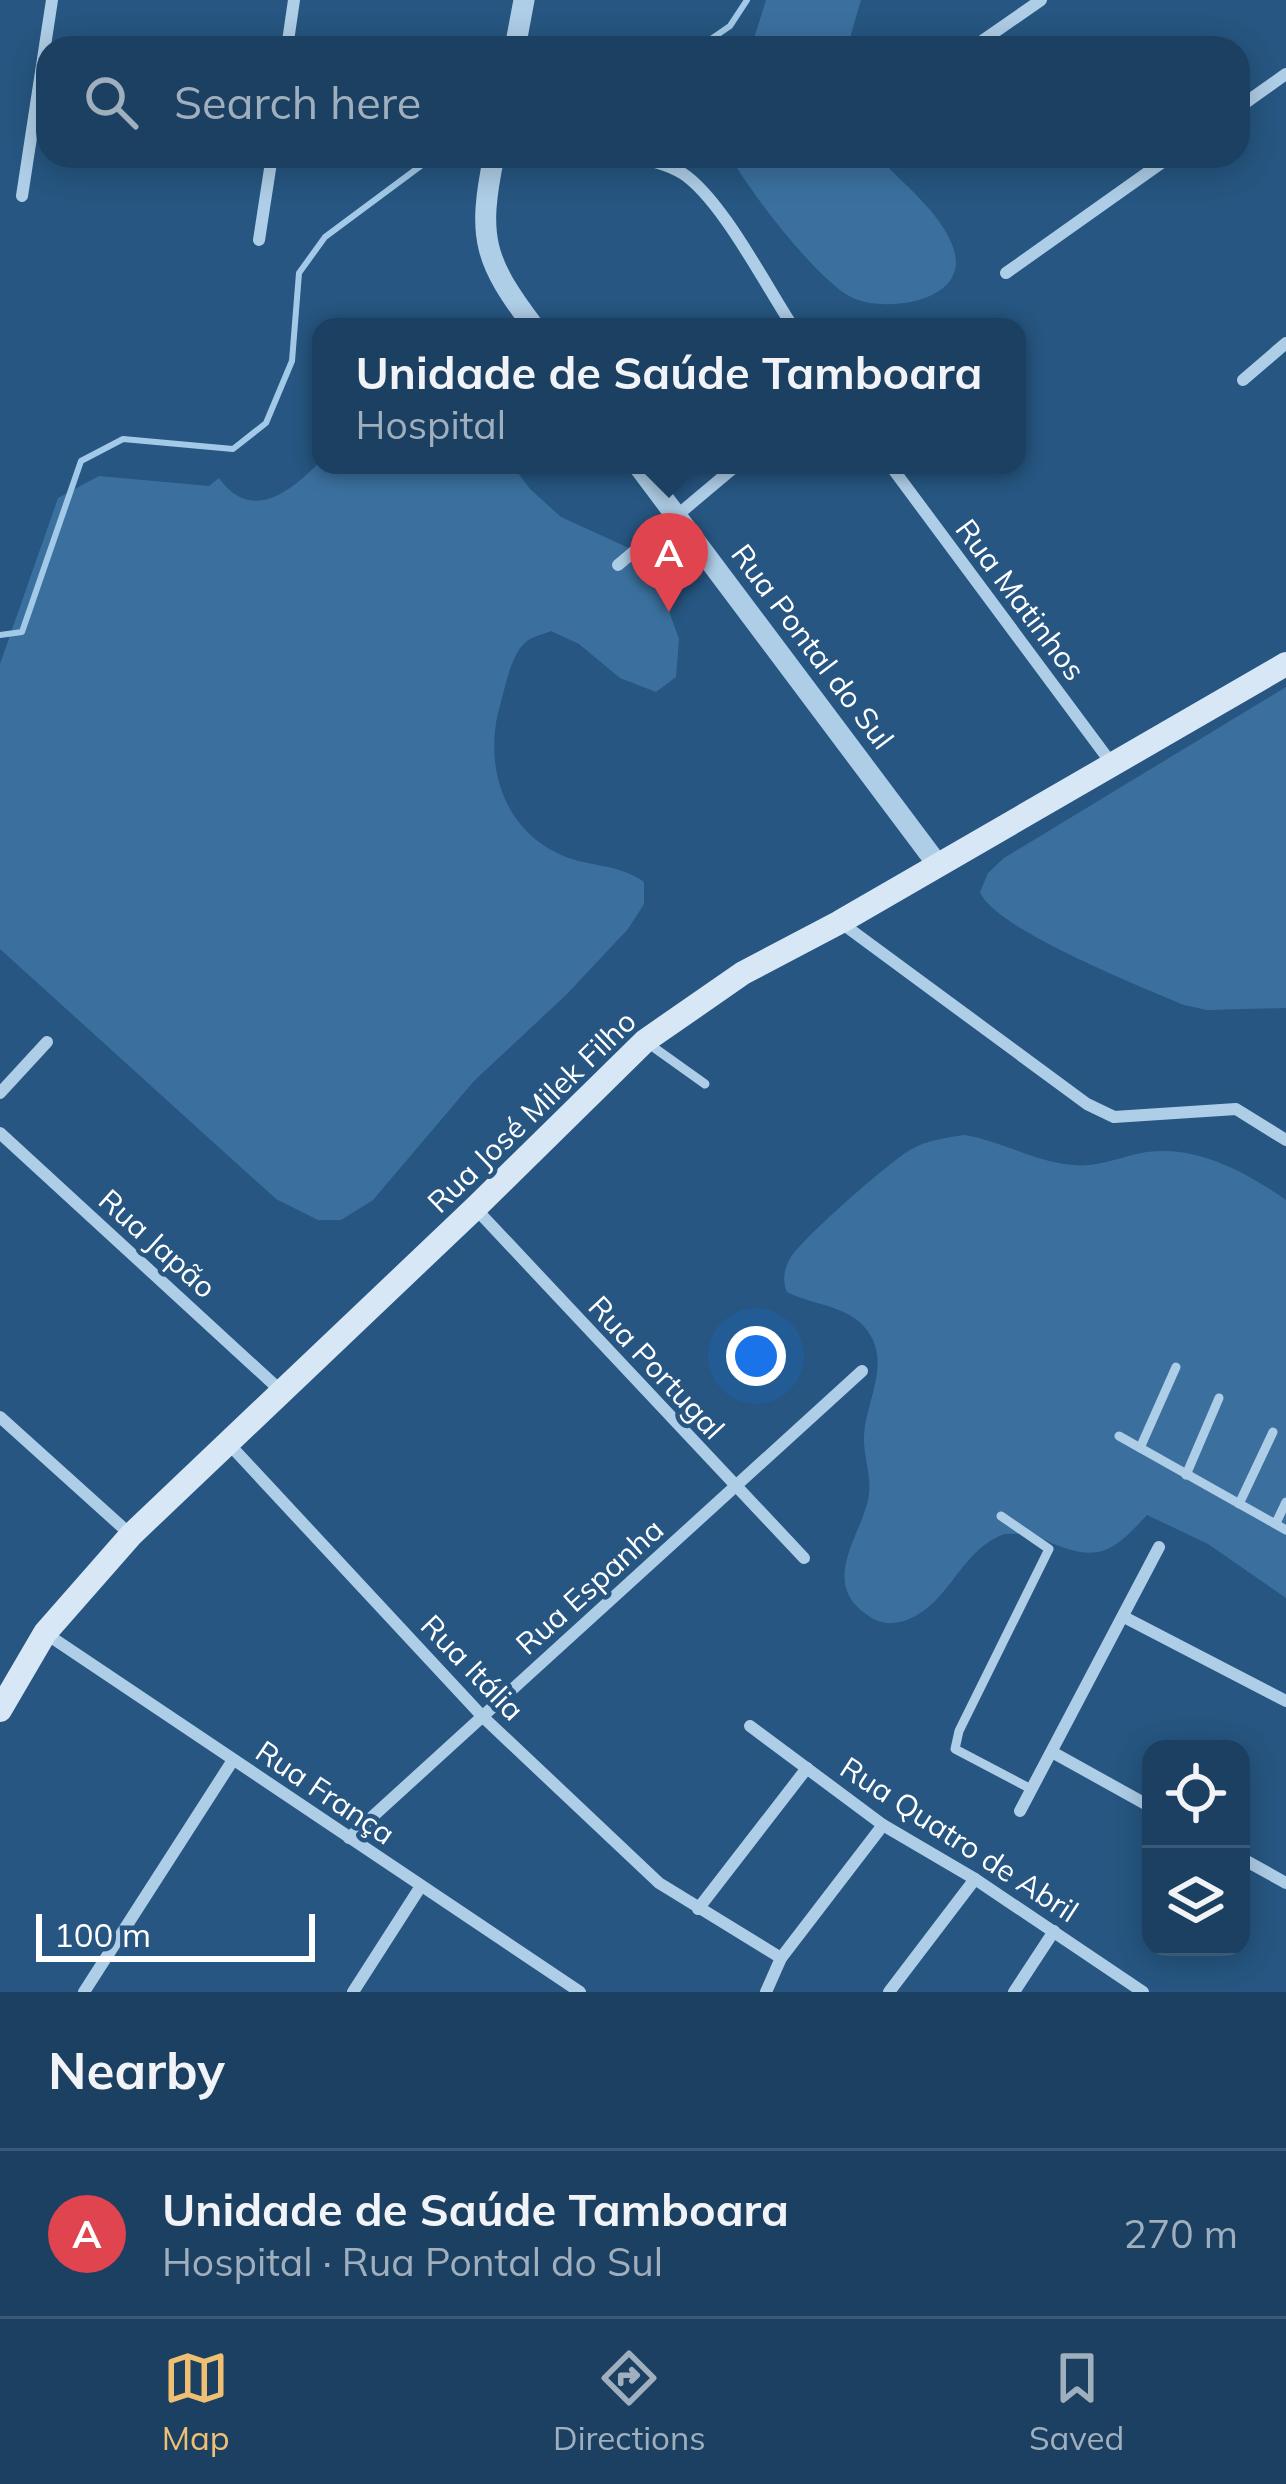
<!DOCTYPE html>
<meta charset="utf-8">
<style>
:root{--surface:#1c4061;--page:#294b6a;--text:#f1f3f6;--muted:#a0afbd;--line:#3a5976;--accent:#efc073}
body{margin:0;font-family:Mulish,sans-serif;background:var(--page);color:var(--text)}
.controls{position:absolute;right:36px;bottom:36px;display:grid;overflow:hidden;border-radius:24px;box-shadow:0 6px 30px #0003}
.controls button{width:108px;height:108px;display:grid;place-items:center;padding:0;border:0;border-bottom:3px solid var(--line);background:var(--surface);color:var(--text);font:60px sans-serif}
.scale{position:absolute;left:36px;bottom:30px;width:279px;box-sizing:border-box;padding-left:12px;border:6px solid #fff;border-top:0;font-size:33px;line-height:42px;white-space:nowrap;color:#fff;-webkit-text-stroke:9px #265681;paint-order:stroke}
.you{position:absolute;left:756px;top:1356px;width:42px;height:42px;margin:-30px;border:9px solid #fff;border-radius:50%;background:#1a73e8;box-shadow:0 0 0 18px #1a73e833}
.badge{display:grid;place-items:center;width:78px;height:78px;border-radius:50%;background:var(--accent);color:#fff;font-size:39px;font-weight:700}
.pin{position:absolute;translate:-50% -99px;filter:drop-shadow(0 3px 6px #0008)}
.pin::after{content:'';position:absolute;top:63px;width:42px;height:36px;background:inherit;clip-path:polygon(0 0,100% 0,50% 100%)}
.popup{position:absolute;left:312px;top:318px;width:714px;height:156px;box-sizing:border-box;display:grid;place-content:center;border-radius:24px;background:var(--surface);filter:drop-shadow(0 3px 9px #0005);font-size:39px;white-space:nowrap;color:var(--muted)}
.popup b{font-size:45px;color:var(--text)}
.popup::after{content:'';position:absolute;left:50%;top:100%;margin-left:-24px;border:24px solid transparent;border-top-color:var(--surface)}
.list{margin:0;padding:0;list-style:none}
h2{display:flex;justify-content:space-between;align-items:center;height:156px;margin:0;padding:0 48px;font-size:51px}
h2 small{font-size:39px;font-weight:400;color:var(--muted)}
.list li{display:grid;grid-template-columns:78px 1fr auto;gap:36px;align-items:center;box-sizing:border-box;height:168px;padding:0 48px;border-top:3px solid var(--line)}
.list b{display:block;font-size:45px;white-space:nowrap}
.list p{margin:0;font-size:39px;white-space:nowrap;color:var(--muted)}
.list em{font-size:39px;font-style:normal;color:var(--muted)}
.icon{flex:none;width:66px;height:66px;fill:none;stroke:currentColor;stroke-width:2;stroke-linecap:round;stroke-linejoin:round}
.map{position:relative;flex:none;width:1286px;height:1992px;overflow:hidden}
.search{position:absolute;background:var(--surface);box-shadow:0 6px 30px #0003;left:36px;right:36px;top:36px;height:132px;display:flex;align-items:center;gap:30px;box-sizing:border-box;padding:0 42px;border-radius:36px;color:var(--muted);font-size:45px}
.sheet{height:324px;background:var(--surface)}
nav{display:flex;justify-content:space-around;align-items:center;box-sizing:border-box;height:168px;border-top:3px solid var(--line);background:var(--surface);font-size:33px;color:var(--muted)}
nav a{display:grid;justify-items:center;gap:6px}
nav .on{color:var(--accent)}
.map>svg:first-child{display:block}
.green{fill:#3b709e}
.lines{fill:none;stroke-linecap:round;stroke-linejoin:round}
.stream{stroke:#a2c9e7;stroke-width:6}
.service{stroke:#aecde6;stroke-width:9}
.minor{stroke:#aecde6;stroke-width:12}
.tertiary{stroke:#aecde6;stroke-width:21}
.secondary{stroke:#d7e7f6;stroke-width:24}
.labels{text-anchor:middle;stroke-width:9;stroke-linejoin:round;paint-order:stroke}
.street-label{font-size:30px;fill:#fff;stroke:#265681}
</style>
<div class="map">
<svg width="1286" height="1992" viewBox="0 0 1286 1992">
<rect width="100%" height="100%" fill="#265681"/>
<!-- green -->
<g class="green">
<path d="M766 0H861L847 48H751Z"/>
<path d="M730 156H877C902 183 943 214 954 250 970 302 884 314 851 297 817 280 749 191 730 156Z"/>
<path d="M321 461V465H512L530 489 561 517 642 554 657 578 679 639 676 677 656 692 620 678 579 644 551 631C544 634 531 637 526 642 511 654 506 685 501 702 483 758 500 826 557 853 586 868 617 862 644 882V904L628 929 567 994 474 1081 373 1200 341 1220H318L276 1199 0 949V664L58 498 99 476 209 486 219 478C252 524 291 491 321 461Z"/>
<path d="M1286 687V1008L1207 1010 1184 1005C1144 988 993 928 980 892L988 873 1004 858Z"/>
<path d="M964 1135C1002 1141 1035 1162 1073 1165 1098 1168 1122 1156 1147 1152 1197 1145 1246 1172 1286 1200V1598L1208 1544 1147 1515C1115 1550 1100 1563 1054 1544 1042 1539 1033 1534 1019 1534 1015 1534 1005 1533 1002 1535 958 1552 948 1610 900 1622 887 1625 876 1622 866 1614 821 1582 859 1539 868 1500 873 1478 863 1457 864 1436 865 1405 888 1369 872 1338 855 1305 817 1307 787 1292 782 1280 784 1268 791 1257 805 1236 888 1163 910 1150 927 1140 945 1138 964 1135Z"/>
</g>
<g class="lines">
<!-- stream -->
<g class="stream">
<path d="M698 48 730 26 747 0"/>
<path d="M0 635 22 632 81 461 123 439 233 449 266 423 292 361 299 273 325 237 434 156"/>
</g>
<!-- service -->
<g class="service">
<path d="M649 1044 705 1084"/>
<path d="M1119 1436 1286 1530"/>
<path d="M1140 1448 1176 1367"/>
<path d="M1186 1475 1219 1398"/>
<path d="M1239 1504 1273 1432"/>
<path d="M1001 1516 1049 1549 959 1731 955 1749 1031 1789"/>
<path d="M1276 1523 1286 1502"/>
</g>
<!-- minor -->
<g class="minor">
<path d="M287 48 294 0"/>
<path d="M972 48 1041 0"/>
<path d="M1238 108 1286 74"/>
<path d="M628 156C647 159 665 163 682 173 721 198 766 286 793 327"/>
<path d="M22 196 52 0"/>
<path d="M259 240 272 156"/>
<path d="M1006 273 1171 156"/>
<path d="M1243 380 1286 343"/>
<path d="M890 465 1112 764"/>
<path d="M618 565 737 465"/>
<path d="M840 922 1087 1104 1114 1117 1236 1109 1286 1140"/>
<path d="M0 1093 47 1042"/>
<path d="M0 1133 281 1391"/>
<path d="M475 1208 804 1558"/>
<path d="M0 1417 131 1535"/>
<path d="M229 1444 482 1716 659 1883 781 1958"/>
<path d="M1124 1617 1286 1701"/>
<path d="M45 1633 580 1992"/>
<path d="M750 1726 883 1825 975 1879 1143 1992"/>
<path d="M1052 1752 1151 1807"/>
<path d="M1020 1811 1159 1547"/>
<path d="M349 1838 862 1371"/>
<path d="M1241 1858 1286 1883"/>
<path d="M698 1909 807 1768"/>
<path d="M84 1992 233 1760"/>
<path d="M353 1992 421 1886"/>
<path d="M766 1992 781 1958 883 1825"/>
<path d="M889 1992 975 1879"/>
<path d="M1014 1992 1054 1931"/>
</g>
<!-- tertiary -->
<g class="tertiary">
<path d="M515 48 524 0"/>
<path d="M494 156C477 238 484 261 534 327"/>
<path d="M638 465 938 865"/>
</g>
<!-- secondary -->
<path class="secondary" d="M0 1710 45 1633 131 1535 475 1208 645 1041 743 973 840 922 1286 664"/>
</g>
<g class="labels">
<!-- street labels -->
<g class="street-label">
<text transform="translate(1020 600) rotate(53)" y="10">Rua Matinhos</text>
<text transform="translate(812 647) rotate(53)" y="10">Rua Pontal do Sul</text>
<text transform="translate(532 1112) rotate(-44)" y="10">Rua José Milek Filho</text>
<text transform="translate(157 1244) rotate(42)" y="10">Rua Japão</text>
<text transform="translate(656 1368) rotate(47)" y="10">Rua Portugal</text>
<text transform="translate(590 1587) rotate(-42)" y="10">Rua Espanha</text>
<text transform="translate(472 1668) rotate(46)" y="10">Rua Itália</text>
<text transform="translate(325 1793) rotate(34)" y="10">Rua França</text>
<text transform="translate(959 1840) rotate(33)" y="10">Rua Quatro de Abril</text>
</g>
</g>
</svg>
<div class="controls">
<button><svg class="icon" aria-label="locate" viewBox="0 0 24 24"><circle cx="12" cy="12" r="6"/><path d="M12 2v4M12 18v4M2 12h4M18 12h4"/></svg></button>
<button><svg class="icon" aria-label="layers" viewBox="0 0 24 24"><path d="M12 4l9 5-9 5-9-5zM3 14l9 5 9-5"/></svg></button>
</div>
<div class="scale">100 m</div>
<div class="you"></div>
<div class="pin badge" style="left:669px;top:612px;background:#e0444e">A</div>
<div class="popup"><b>Unidade de Saúde Tamboara</b>Hospital</div>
<div class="search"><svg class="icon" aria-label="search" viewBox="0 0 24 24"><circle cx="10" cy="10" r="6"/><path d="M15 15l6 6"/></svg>Search here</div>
</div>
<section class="sheet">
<h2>Nearby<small></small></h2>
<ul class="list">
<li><span class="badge" style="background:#e0444e">A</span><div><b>Unidade de Saúde Tamboara</b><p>Hospital · Rua Pontal do Sul</p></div><em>270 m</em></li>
</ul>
</section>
<nav>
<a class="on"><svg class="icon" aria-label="map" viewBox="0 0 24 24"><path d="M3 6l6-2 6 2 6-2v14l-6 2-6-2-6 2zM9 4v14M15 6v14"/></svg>Map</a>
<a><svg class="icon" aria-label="directions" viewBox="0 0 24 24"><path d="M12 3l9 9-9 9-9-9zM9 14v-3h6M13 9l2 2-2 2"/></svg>Directions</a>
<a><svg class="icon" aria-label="saved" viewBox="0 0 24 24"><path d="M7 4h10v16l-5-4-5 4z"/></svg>Saved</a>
</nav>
